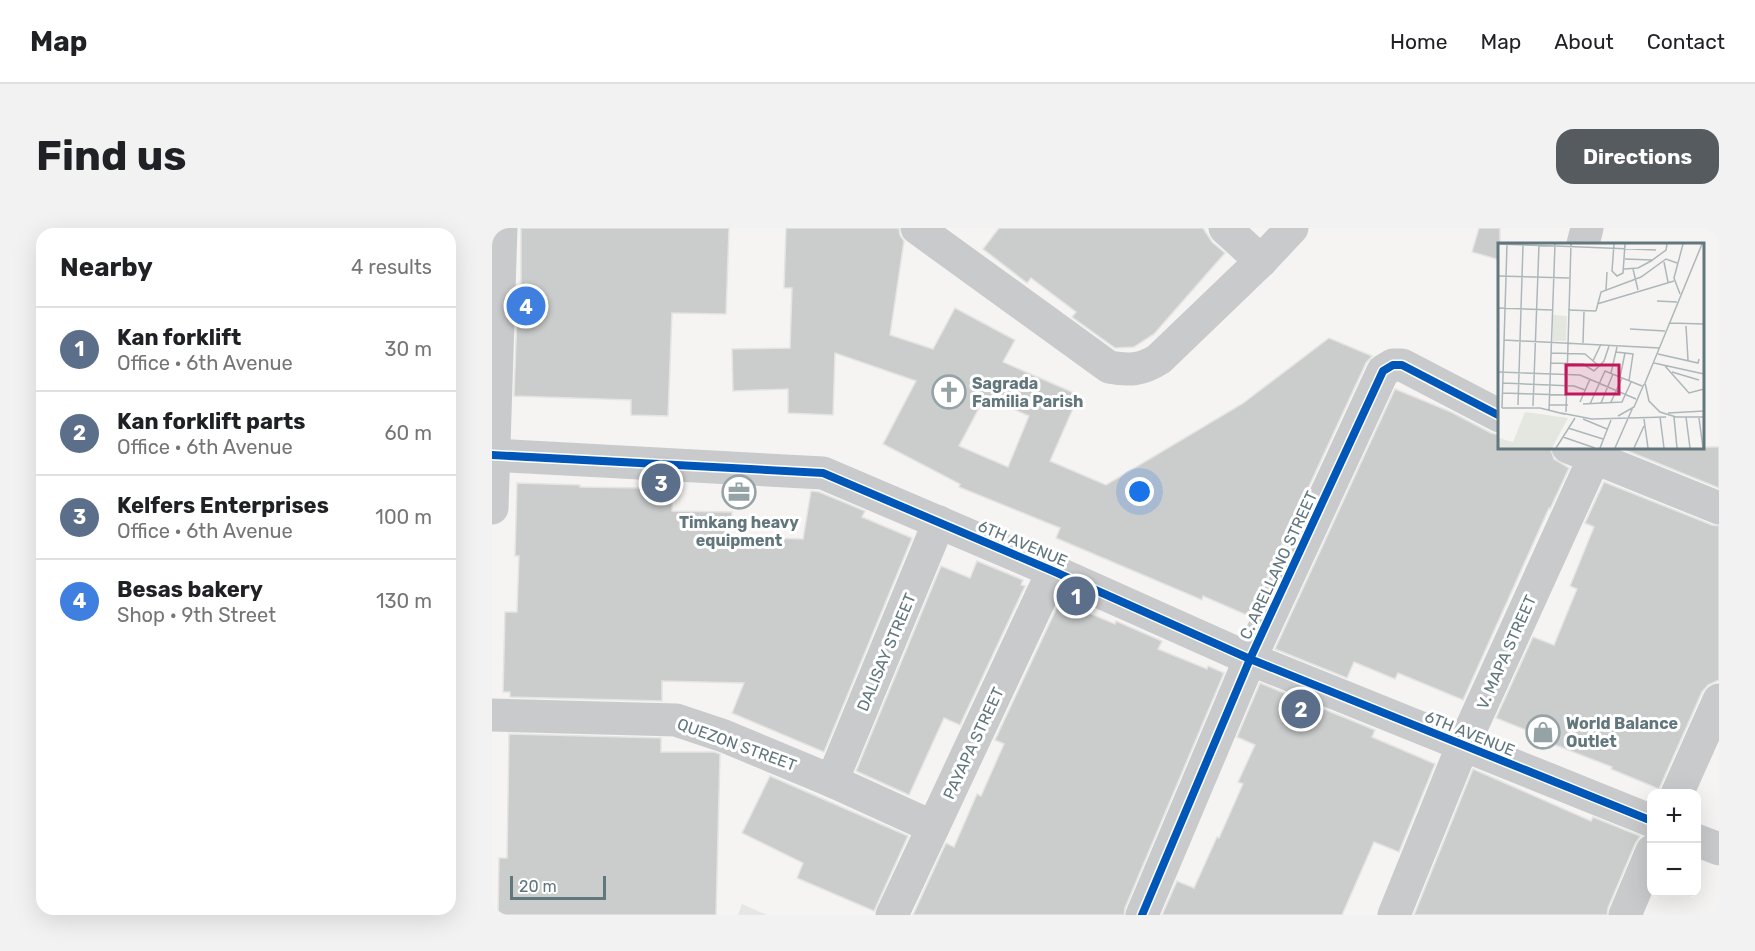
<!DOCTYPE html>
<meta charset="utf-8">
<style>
:root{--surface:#fff;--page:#f2f2f2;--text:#202124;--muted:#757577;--line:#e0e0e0;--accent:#555b5e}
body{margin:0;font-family:Rubik,sans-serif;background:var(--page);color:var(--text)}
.controls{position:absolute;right:18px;bottom:18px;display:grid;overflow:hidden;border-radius:12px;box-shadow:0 6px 24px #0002}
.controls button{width:54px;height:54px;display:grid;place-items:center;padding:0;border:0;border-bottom:2px solid var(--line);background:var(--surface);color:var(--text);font:30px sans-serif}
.scale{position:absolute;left:18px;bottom:15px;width:96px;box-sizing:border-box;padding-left:6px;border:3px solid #61767d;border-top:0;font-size:16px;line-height:21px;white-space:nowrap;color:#61767d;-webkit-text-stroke:4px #fff;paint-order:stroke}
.you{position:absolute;left:648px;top:264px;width:21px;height:21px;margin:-15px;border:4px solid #fff;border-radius:50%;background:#1a73e8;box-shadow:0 0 0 9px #1a73e833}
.badge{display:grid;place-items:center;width:39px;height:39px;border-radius:50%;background:var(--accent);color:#fff;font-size:20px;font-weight:700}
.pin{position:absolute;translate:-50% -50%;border:3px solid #fff;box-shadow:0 2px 6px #0006}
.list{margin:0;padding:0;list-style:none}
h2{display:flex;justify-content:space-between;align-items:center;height:78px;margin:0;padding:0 24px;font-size:26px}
h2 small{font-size:20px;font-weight:400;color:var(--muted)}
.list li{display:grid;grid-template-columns:39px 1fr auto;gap:18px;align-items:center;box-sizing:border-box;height:84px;padding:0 24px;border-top:2px solid var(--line)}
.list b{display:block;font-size:22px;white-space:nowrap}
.list p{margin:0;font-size:20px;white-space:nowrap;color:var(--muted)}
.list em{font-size:20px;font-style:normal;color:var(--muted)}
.map{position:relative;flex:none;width:1227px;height:687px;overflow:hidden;border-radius:18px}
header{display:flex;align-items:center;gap:36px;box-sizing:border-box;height:84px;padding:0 30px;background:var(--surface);border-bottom:2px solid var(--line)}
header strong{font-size:28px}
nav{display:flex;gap:33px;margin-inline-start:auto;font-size:21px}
.intro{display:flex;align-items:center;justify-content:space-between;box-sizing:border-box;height:144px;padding:0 36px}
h1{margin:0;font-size:42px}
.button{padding:15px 27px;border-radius:18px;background:var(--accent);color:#fff;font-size:21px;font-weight:700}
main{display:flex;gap:36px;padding:0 36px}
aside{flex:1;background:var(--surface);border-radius:18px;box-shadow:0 6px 24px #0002}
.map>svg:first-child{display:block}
.built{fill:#e5e6e5}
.building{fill:#cbcccc;stroke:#e4e4e3;stroke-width:1.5;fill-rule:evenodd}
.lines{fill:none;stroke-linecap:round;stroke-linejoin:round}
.minor{stroke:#c9cacb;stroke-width:33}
.cycleway-casing{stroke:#fff;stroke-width:11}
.cycleway{stroke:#0057b8;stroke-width:8}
.labels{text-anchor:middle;stroke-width:6;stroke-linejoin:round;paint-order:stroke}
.poi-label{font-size:16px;font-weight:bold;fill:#61767d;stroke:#fff;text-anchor:start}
.street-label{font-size:16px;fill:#61767d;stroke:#fff}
.inset-road{fill:none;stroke:#adb7b9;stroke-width:1.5}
.view{fill:#c2185b;fill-opacity:0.15;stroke:#c2185b;stroke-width:3}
.inset-edge{fill:none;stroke:#61767d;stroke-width:3}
</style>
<header>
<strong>Map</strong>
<nav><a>Home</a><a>Map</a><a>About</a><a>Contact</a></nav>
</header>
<div class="intro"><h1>Find us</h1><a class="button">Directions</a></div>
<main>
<aside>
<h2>Nearby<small>4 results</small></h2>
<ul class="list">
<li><span class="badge" style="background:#5c6f8a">1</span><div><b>Kan forklift</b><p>Office · 6th Avenue</p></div><em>30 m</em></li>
<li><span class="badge" style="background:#5c6f8a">2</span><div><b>Kan forklift parts</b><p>Office · 6th Avenue</p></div><em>60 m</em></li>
<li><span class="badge" style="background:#5c6f8a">3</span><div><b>Kelfers Enterprises</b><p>Office · 6th Avenue</p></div><em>100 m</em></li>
<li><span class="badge" style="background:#3f7fe0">4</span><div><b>Besas bakery</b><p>Shop · 9th Street</p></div><em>130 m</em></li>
</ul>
</aside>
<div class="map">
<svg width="1227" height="687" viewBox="0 0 1227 687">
<rect width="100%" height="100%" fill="#f5f4f3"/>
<!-- built -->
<path class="built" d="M250 676 275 687H246Z"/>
<!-- building -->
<g class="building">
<path d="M29 0H237L234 86 180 85 176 188 139 187V172L22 168 25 86H29Z"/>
<path d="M294 0H407L408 7 412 13 398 107 441 121 463 80 523 112 511 134 587 167 558 233 614 257 750 176 837 110 880 128 874 135 757 388 711 368 710 372 564 310 568 300 467 259 468 256 391 216 424 153 343 125 341 187 296 185V161L241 163 240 121 298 120 300 60H292ZM493 169 537 188 516 239 467 218Z"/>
<path d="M507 0H711L720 14 733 25 662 106 642 119 623 120 580 89 584 84 539 50 535 55 491 21Z"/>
<path d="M987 0H1008V32L980 24Z"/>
<path d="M903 161 959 184 999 205 1008 207V219H1058L1062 231 1077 240 1058 281 1057 280 971 472 906 445 903 451 862 434 855 450 783 421Z"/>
<path d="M1126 219H1227V260Z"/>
<path d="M1112 254 1220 297 1227 298V452L1216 457 1210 464 1167 561 1119 541 1120 539 1058 515 1059 512 1004 490 1041 409 1062 417 1085 361 1078 358 1102 299 1093 295Z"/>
<path d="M25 255 88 257V259L151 260V257L181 258 180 283 240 284 239 309 311 311 319 263 327 264 373 283 370 289 420 310 332 524 240 485 252 455 170 453V473L18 469V464H11L13 384H25L27 328H23Z"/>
<path d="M485 333 531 352 529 357 533 358 468 497 452 490 417 567 364 543 449 338 478 350Z"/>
<path d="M568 373 623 396 624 393 670 413 666 421 715 441 716 438 732 445 633 680 632 687H421L454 615 462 619 485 566 489 568 512 516 503 512Z"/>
<path d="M768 455 883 502 880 509 943 536 907 624 882 614 850 687H670L685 653 702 660 725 609 727 610 751 556 746 554 763 517 745 509Z"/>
<path d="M17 506 169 510V524H222L228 526 224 687H6L7 630H15Z"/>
<path d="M981 541 1099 593 1101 589 1148 608 1143 616 1116 680 1115 687H922Z"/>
<path d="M278 548 416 608 382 683 305 650 311 635 250 605Z"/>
</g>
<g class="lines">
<!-- minor -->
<g class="minor">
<path d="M425 0 617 139C637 143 650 142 667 131L769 33 800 0"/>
<path d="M733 0 769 33"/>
<path d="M1091 16 1095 0"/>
<path d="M1076 219 1227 280"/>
<path d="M0 227 331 245 561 343 758 431 1160 593"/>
<path d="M0 280 9 0"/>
<path d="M0 487 184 492 232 508 340 553 441 599"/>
<path d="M340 553 447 294"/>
<path d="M1185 566 1227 472"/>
<path d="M1204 612 1227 621"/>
<path d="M400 687 561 343"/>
<path d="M650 687 758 431 891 143 901 137H910L1008 188"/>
<path d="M902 687 966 529 1102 230"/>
<path d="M1133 687 1160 623"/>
</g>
<defs>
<g id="cycleway">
<path d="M0 227 331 245 561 343 758 431 1160 593"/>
<path d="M650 687 758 431 891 143 901 137H910L1008 188"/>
</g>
</defs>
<!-- cycleway casing -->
<use href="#cycleway" class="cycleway-casing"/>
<!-- cycleway -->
<use href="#cycleway" class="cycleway"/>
</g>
<!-- icons -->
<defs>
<symbol id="church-ring" viewBox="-11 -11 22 22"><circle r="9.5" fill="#fff" stroke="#95a2a6" stroke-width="1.5"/><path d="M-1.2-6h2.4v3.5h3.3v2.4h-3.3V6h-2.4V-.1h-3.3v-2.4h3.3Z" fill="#95a2a6"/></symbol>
<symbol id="office-ring" viewBox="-11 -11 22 22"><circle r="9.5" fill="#fff" stroke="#95a2a6" stroke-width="1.5"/><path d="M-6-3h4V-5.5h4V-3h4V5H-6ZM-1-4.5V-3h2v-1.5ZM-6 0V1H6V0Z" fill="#95a2a6"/></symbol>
<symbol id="shop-ring" viewBox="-11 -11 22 22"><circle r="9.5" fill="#fff" stroke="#95a2a6" stroke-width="1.5"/><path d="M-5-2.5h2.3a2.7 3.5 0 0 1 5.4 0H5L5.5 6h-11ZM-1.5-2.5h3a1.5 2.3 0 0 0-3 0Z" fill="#95a2a6"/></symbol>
</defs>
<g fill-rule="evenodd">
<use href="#church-ring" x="438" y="145" width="38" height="38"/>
<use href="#office-ring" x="228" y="245" width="38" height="38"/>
<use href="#shop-ring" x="1032" y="485" width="38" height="38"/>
</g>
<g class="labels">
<!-- poi labels -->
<g class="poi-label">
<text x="480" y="161">Sagrada<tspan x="480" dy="18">Familia Parish</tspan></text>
<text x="247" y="300" text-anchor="middle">Timkang heavy<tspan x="247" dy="18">equipment</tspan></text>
<text x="1074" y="501">World Balance<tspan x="1074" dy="18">Outlet</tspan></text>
</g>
<!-- street labels -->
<g class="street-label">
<text transform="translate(531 315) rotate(23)" y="6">6TH AVENUE</text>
<text transform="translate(786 337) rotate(-65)" y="6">C. ARELLANO STREET</text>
<text transform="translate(394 424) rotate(-67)" y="6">DALISAY STREET</text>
<text transform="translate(1014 424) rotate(-66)" y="6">V. MAPA STREET</text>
<text transform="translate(978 505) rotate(22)" y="6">6TH AVENUE</text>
<text transform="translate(481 515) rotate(-65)" y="6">PAYAPA STREET</text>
<text transform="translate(245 516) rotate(20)" y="6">QUEZON STREET</text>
</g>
</g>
<!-- overview -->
<g transform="translate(1006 15)">
<rect width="206" height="206" fill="#f5f4f3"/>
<path d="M55 72 69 73 68 98H55ZM27 169 70 175 54 205H0V195L15 199Z" fill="#e4e6e0"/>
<path class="inset-road" d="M0 1 57 3M116 1 114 28 119 33 125 30 127 1M204 1 147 140 151 158 162 169 178 174H206M58 3 158 7M127 16 154 17M166 19 170 39M126 26 140 25 153 18 168 7 169 1M135 26 140 47M0 33 71 35M108 47 109 29M182 51 176 35 185 1M159 58 179 59M99 61 176 38M0 65 54 67M70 67 98 68M98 68 103 49 143 34 168 16 179 20M172 80 206 81M188 83 190 117M132 86 167 88M6 97 162 105M85 100 86 68M118 109 135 111 131 138M53 110 87 111 101 123M160 111 200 120 201 116M95 118 103 101M53 120 85 121 96 128 106 118 111 103M156 120 206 131M167 123 191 150 206 146M0 129 82 132 138 156M174 129 201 137M113 130 119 104M122 134 127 110M5 140 76 143 87 147M4 150 68 152M82 159 92 136M113 159 124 135M103 160 115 131M85 161 124 159 133 139M92 161 107 128 144 143M20 162 25 2M51 162H70M35 163 41 2M4 165 9 1M4 165H42L66 171M51 168 57 1M68 169 73 1M63 170 94 176 168 174M170 170 206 168M120 173 136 164 146 141M162 174 166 205M176 174 179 205M188 174 192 205M201 175 205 205M85 176 109 186M146 176 150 205M70 185 105 196M65 194 97 205M58 205 77 175M102 205 113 177M117 205 135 164M136 205 146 183"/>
<path class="view" d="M68 122H121V151H68Z"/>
<rect width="206" height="206" class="inset-edge"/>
</g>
</svg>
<div class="controls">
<button>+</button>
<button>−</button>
</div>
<div class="scale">20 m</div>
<div class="you"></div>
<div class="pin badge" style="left:584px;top:368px;background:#5c6f8a">1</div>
<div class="pin badge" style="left:809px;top:481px;background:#5c6f8a">2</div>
<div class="pin badge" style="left:169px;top:255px;background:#5c6f8a">3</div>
<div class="pin badge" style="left:34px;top:78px;background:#3f7fe0">4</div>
</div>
</main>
